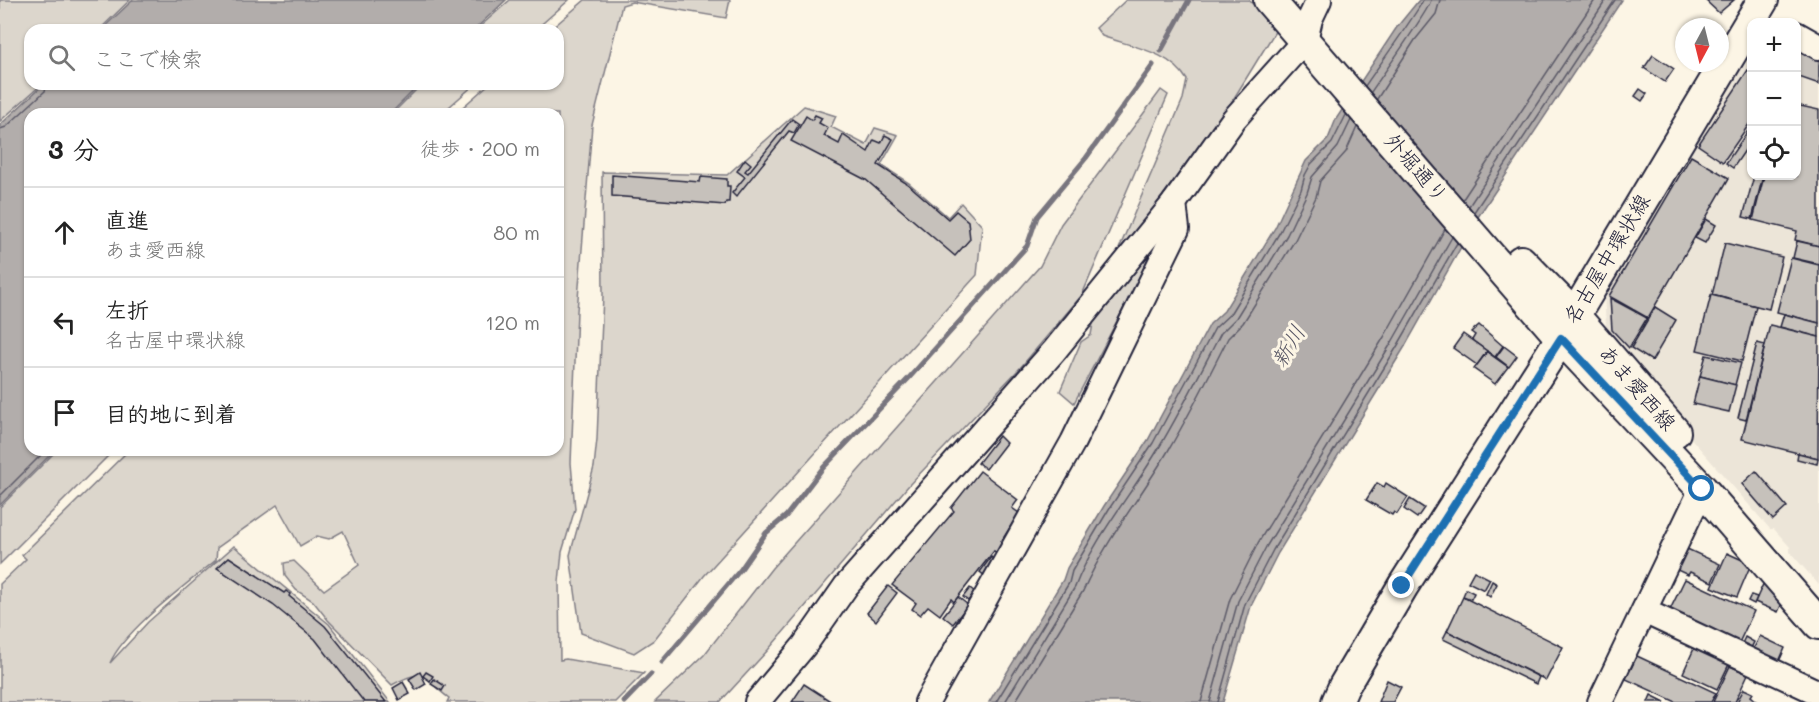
<!DOCTYPE html>
<html lang="ja">
<meta charset="utf-8">
<style>
:root{--surface:#fff;--page:#f6f6f6;--text:#222;--muted:#767676;--line:#e0e0e0}
body{margin:0;font-family:Mali,"Klee One",sans-serif;background:var(--page);color:var(--text)}
.controls{position:absolute;right:18px;top:18px;display:grid;overflow:hidden;border-radius:12px;box-shadow:0 2px 4px #0004}
.controls button{width:54px;height:54px;display:grid;place-items:center;padding:0;border:0;border-bottom:2px solid var(--line);background:var(--surface);color:var(--text);font:30px sans-serif}
.compass{position:absolute;left:1675px;top:18px;width:54px;height:54px;border-radius:50%;background:var(--surface);box-shadow:0 2px 4px #0004;rotate:187deg}
.stop{position:absolute;width:18px;height:18px;margin:-14px;border:4px solid #1f6fb2;border-radius:50%;background:#fff}
.stop.end{background:#1f6fb2;border-color:#fff;box-shadow:0 2px 6px #0008}
.list{margin:0;padding:0;list-style:none}
h2{display:flex;justify-content:space-between;align-items:center;height:78px;margin:0;padding:0 24px;font-size:26px}
h2 small{font-size:20px;font-weight:400;color:var(--muted)}
.list li{display:grid;grid-template-columns:39px 1fr auto;gap:18px;align-items:center;box-sizing:border-box;height:90px;padding:0 24px;border-top:2px solid var(--line)}
.list b{display:block;font-size:22px;white-space:nowrap}
.list p{margin:0;font-size:20px;white-space:nowrap;color:var(--muted)}
.list em{font-size:20px;font-style:normal;color:var(--muted)}
.icon{flex:none;width:33px;height:33px;fill:none;stroke:currentColor;stroke-width:2;stroke-linecap:round;stroke-linejoin:round}
.map{position:relative;flex:none;width:1819px;height:702px;overflow:hidden}
.search{position:absolute;background:var(--surface);box-shadow:0 2px 4px #0004;left:24px;top:24px;width:540px;height:66px;display:flex;align-items:center;gap:15px;box-sizing:border-box;padding:0 21px;border-radius:18px;color:var(--muted);font-size:22px}
.panel{position:absolute;background:var(--surface);box-shadow:0 2px 4px #0004;left:24px;top:108px;width:540px;height:348px;border-radius:18px}
.map>svg:first-child{display:block}
.built{fill:#ece5d8}
.green{fill:#dcd6cc;stroke:#7f7c84;stroke-width:1.5}
.water{fill:#b2adab;stroke:#78757e;stroke-width:1.5}
.lines{fill:none;stroke-linecap:round;stroke-linejoin:round}
.shore{stroke:#5c5a68;stroke-width:1.5}
.stream{stroke:#78757e;stroke-width:5}
.building{fill:#c6c1bb;stroke:#22223b;stroke-width:1.5}
.minor-casing{stroke:#22223b;stroke-width:28}
.major-casing{stroke:#22223b;stroke-width:34}
.minor{stroke:#fcf5e5;stroke-width:24}
.major{stroke:#fcf5e5;stroke-width:30}
.route{stroke:#1f6fb2;stroke-width:8}
.labels{text-anchor:middle;stroke-width:6;stroke-linejoin:round;paint-order:stroke}
.street-label{font-size:21px;fill:#22223b;stroke:#fcf5e5}
.water-label{font-size:22px;font-style:italic;fill:#545362;stroke:#fcf5e5}
</style>
<div class="map">
<svg width="1819" height="702" viewBox="0 0 1819 702">
<rect width="100%" height="100%" fill="#fcf5e5"/>
<filter id="ink" filterUnits="userSpaceOnUse"><feTurbulence type="fractalNoise" baseFrequency=".0167" numOctaves="2"/><feDisplacementMap in="SourceGraphic" scale="12" xChannelSelector="R" yChannelSelector="G"/><feConvolveMatrix kernelMatrix="1 2 1 2 8 2 1 2 1" color-interpolation-filters="sRGB"/></filter>
<g filter="url(#ink)">
<!-- built -->
<path class="built" d="M1797 39 1819 51V585L1790 552V547L1774 529H1770L1607 342 1604 294 1686 154 1751 54 1752 176H1796Z"/>
<!-- green -->
<g class="green">
<path d="M0 0H130L99 30H30V84H42L0 121Z"/>
<path d="M510 0H569L535 30H476Z"/>
<path d="M585 0H730L726 18 632 2 622 5 592 125 577 311 571 463 575 509 562 552 559 582 560 660 566 659 644 673 615 702H447L449 698C421 678 429 665 392 685L328 620 313 601 296 590 285 576 284 563 294 561 324 590 359 565 343 531 329 539 317 536 300 546 277 505 217 548 216 560C186 585 125 629 110 663L148 622 234 546 329 624 390 702H0V584L26 559 22 555 129 450H558V114H455L489 84H558V30H550Z"/>
<path d="M1126 0H1249L1276 30 1231 103 1113 263 1183 99 1187 80C1170 51 1132 47 1102 36L1096 28Z"/>
<path d="M422 84H475L441 114H392Z"/>
<path d="M1161 90 1168 95 1082 295 1020 368 909 485 768 650 720 702H655L704 655 772 568 1040 266 1061 224Z"/>
<path d="M804 106 836 116 831 127 866 145 875 128 898 135 881 165 909 183 948 217 961 203 982 226 977 275 704 576 654 640 634 653 581 633 570 555 594 467 597 439 603 295 602 172 727 175Z"/>
<path d="M1165 229 1074 403 1060 391 1081 342 1091 335 1095 312Z"/>
<path d="M57 450H114L0 564V507Z"/>
</g>
<!-- water -->
<g class="water">
<path d="M133 0H506L474 30H101Z"/>
<path d="M1419 0H1622L1478 217 1404 348 1278 553 1251 606 1223 702H989L1063 580 1067 568 1104 506 1148 440 1210 324 1224 311 1275 228 1306 161 1328 139 1336 119 1397 27Z"/>
<path d="M44 84H420L390 114H30V450H55L0 505V125Z"/>
</g>
<g class="lines">
<!-- shore -->
<g class="shore">
<path d="M1365 86C1373 74 1422 6 1423 0"/>
<path d="M1371 92C1380 78 1430 9 1431 0"/>
<path d="M1377 99 1415 40 1436 14 1440 0"/>
<path d="M0 129 6 127 45 91 47 84"/>
<path d="M1463 199 1595 0"/>
<path d="M1469 206 1606 0"/>
<path d="M1474 212 1615 0"/>
<path d="M0 496 46 450"/>
<path d="M996 702 1069 583 1072 571 1109 509 1153 443 1215 328 1230 314 1280 232 1301 190 1305 175 1311 164 1332 143 1346 115"/>
<path d="M1005 702 1075 587C1093 539 1134 491 1160 446 1182 409 1201 371 1221 333L1236 318 1287 235 1307 193 1312 177 1338 147 1351 120"/>
<path d="M1015 702 1083 591C1105 541 1140 498 1168 451 1190 414 1209 376 1228 338L1243 323 1295 240 1316 197 1320 181 1346 152 1357 127"/>
<path d="M1201 702 1230 599 1258 543 1384 337 1445 229"/>
<path d="M1210 702 1238 601 1266 547 1392 342 1452 237"/>
<path d="M1218 702 1245 604 1273 550 1398 345 1457 243"/>
</g>
<!-- stream -->
<g class="stream">
<path d="M1161 51 1189 0"/>
<path d="M662 662 741 569 766 533 786 516 822 469 908 379 1027 246 1037 217 1086 158 1153 65"/>
<path d="M624 702 651 674"/>
</g>
</g>
<!-- building -->
<g class="building">
<path d="M1705 0H1734L1719 13Z"/>
<path d="M1796 44 1819 55V84L1796 76Z"/>
<path d="M1653 55 1674 69 1665 82 1644 68Z"/>
<path d="M1748 70 1752 72V120L1723 162 1698 145Z"/>
<path d="M1640 89 1647 94 1642 101 1635 96Z"/>
<path d="M1796 105 1819 110V246L1795 240 1797 231 1753 220 1764 176H1796Z"/>
<path d="M815 115 822 118 819 123 828 128 824 136 839 144 843 135 868 152 874 140 881 143 885 135 893 139 878 165 909 185 948 219 956 211 968 221 970 239 955 256 866 180 791 141 806 116 812 120Z"/>
<path d="M792 119 799 124 794 133 789 131 736 197 732 193 745 177 737 171 745 159 751 164 745 171 748 173Z"/>
<path d="M1752 125V140L1733 168 1726 163Z"/>
<path d="M1691 156 1729 178 1648 318 1609 296Z"/>
<path d="M612 175 700 182 701 177 727 179V186H730L729 202H726L725 205 612 196Z"/>
<path d="M1754 176H1763L1752 219 1743 217Z"/>
<path d="M1706 219 1716 225 1705 243 1695 238Z"/>
<path d="M1797 241 1819 246V264L1793 258Z"/>
<path d="M1725 243 1782 257 1769 309 1712 295Z"/>
<path d="M1791 258 1819 265V323L1777 312Z"/>
<path d="M1711 295 1756 306 1742 361 1697 350Z"/>
<path d="M1610 298 1647 318 1629 348 1612 330Z"/>
<path d="M1655 307 1676 320 1652 361 1631 348Z"/>
<path d="M1784 314 1819 323V337L1780 327Z"/>
<path d="M1479 325 1503 346 1495 357 1472 340 1475 335 1471 332Z"/>
<path d="M1770 325 1819 337 1818 458 1742 439Z"/>
<path d="M1463 334 1487 351 1477 365 1453 348Z"/>
<path d="M1757 343 1765 345 1746 420 1738 418Z"/>
<path d="M1504 346 1517 356 1509 367 1496 357Z"/>
<path d="M1487 352 1508 367 1495 384 1474 369Z"/>
<path d="M1706 355 1741 363 1735 385 1700 376Z"/>
<path d="M1700 376 1736 385 1729 412 1693 404Z"/>
<path d="M999 436 1006 443 986 469 978 463Z"/>
<path d="M1798 453 1818 458 1817 464 1797 459Z"/>
<path d="M980 471 1018 500 1012 508 1019 513 1001 542 1003 543 996 553 994 551 954 602 951 599 940 615 928 606 920 615 912 609 916 603 892 585 954 511 951 508Z"/>
<path d="M1756 471 1787 507 1773 520 1742 484Z"/>
<path d="M1377 483 1384 487 1386 483 1408 497 1397 514 1394 512 1392 515 1366 500Z"/>
<path d="M1410 499 1424 508 1417 518 1404 509Z"/>
<path d="M1685 548 1720 564 1712 582 1690 572 1688 575 1675 569Z"/>
<path d="M1727 553 1751 564 1737 597 1712 587Z"/>
<path d="M229 557 284 593 286 591 290 594 289 596 325 626 386 702H364L315 639 273 605 217 568Z"/>
<path d="M991 557 996 562 985 576 980 572Z"/>
<path d="M1474 571 1490 579 1484 590 1468 582Z"/>
<path d="M1685 579 1754 611 1736 649 1667 616Z"/>
<path d="M1765 580 1783 601 1778 612 1755 602Z"/>
<path d="M1492 581 1497 584 1490 597 1486 594Z"/>
<path d="M888 586 897 593 876 621 867 613Z"/>
<path d="M970 588 975 592 968 601 963 597Z"/>
<path d="M1466 589 1474 593 1471 599 1463 596Z"/>
<path d="M1751 595 1757 597 1754 604 1748 601Z"/>
<path d="M958 597 968 605 953 624 943 616Z"/>
<path d="M1463 597 1563 647 1546 680 1447 631Z"/>
<path d="M1447 631 1539 677 1536 684 1443 639Z"/>
<path d="M1760 636 1785 648 1777 666 1751 654Z"/>
<path d="M1745 637 1754 642 1749 652 1740 648Z"/>
<path d="M1697 642 1732 658 1717 689 1683 673Z"/>
<path d="M1637 656 1716 693 1711 702H1676L1626 679Z"/>
<path d="M1730 666 1748 674 1735 702H1713Z"/>
<path d="M420 672 426 684 416 690 409 679Z"/>
<path d="M426 672 433 676 430 681 423 676Z"/>
<path d="M434 679 445 686 442 691 431 684Z"/>
<path d="M1387 680 1401 687 1393 702H1378Z"/>
<path d="M403 682 410 694 399 700 393 688Z"/>
<path d="M804 684 832 702H792Z"/>
<path d="M1744 689 1753 693 1751 696 1758 702H1737Z"/>
<path d="M1651 695 1665 702H1648Z"/>
</g>
<g class="lines">
<defs>
<g id="minor">
<path d="M1796 34 1819 47"/>
<path d="M1644 611 1819 693"/>
<path d="M757 702 804 646 846 586 1054 351 1174 203 1234 119 1305 40 1310 19 1319 0"/>
<path d="M927 702 1073 442 1177 229 1174 203"/>
<path d="M1600 702 1702 489"/>
</g>
<g id="major">
<path d="M1269 0 1561 338 1702 489 1819 624"/>
<path d="M1521 261 1573 314 1675 432"/>
<path d="M1337 702 1344 686 1403 586 1561 338 1763 0"/>
</g>
</defs>
<!-- minor casing -->
<use href="#minor" class="minor-casing"/>
<!-- major casing -->
<use href="#major" class="major-casing"/>
<!-- minor -->
<use href="#minor" class="minor"/>
<!-- major -->
<use href="#major" class="major"/>
</g>
</g>
<g class="lines" filter="url(#ink)">
<!-- route -->
<path class="route" d="M1402 586 1561 338 1702 489"/>
</g>
<g class="labels">
<!-- street labels -->
<g class="street-label">
<text transform="translate(1416 168) rotate(49)" y="7">外堀通り</text>
<text transform="translate(1607 259) rotate(-59)" y="7">名古屋中環状線</text>
<text transform="translate(1637 388) rotate(49)" y="7">あま愛西線</text>
</g>
<!-- water labels -->
<g class="water-label">
<text transform="translate(1288 346) rotate(-59)" y="8">新川</text>
</g>
</g>
</svg>
<div class="controls">
<button>+</button>
<button>−</button>
<button><svg class="icon" aria-label="locate" viewBox="0 0 24 24"><circle cx="12" cy="12" r="6"/><path d="M12 2v4M12 18v4M2 12h4M18 12h4"/></svg></button>
</div>
<svg class="compass" viewBox="-18 -18 36 36"><path d="M0-13l5 13h-10z" fill="#e53935"/><path d="M0 13l5-13h-10z" fill="#767676"/></svg>
<div class="stop" style="left:1702px;top:489px"></div>
<div class="stop end" style="left:1402px;top:586px"></div>
<div class="search"><svg class="icon" aria-label="search" viewBox="0 0 24 24"><circle cx="10" cy="10" r="6"/><path d="M15 15l6 6"/></svg>ここで検索</div>
<section class="panel">
<h2>3 分<small>徒歩 · 200 m</small></h2>
<ul class="list">
<li><svg class="icon" aria-label="ahead" viewBox="0 0 24 24"><path d="M12 20V5M6 11l6-6 6 6"/></svg><div><b>直進</b><p>あま愛西線</p></div><em>80 m</em></li>
<li><svg class="icon" aria-label="left" viewBox="0 0 24 24"><path d="M17 20v-9H6M10 6l-5 5 5 5"/></svg><div><b>左折</b><p>名古屋中環状線</p></div><em>120 m</em></li>
<li><svg class="icon" aria-label="arrive" viewBox="0 0 24 24"><path d="M6 21V4h12l-3 4 3 4H6"/></svg><div><b>目的地に到着</b></div></li>
</ul>
</section>
</div>
